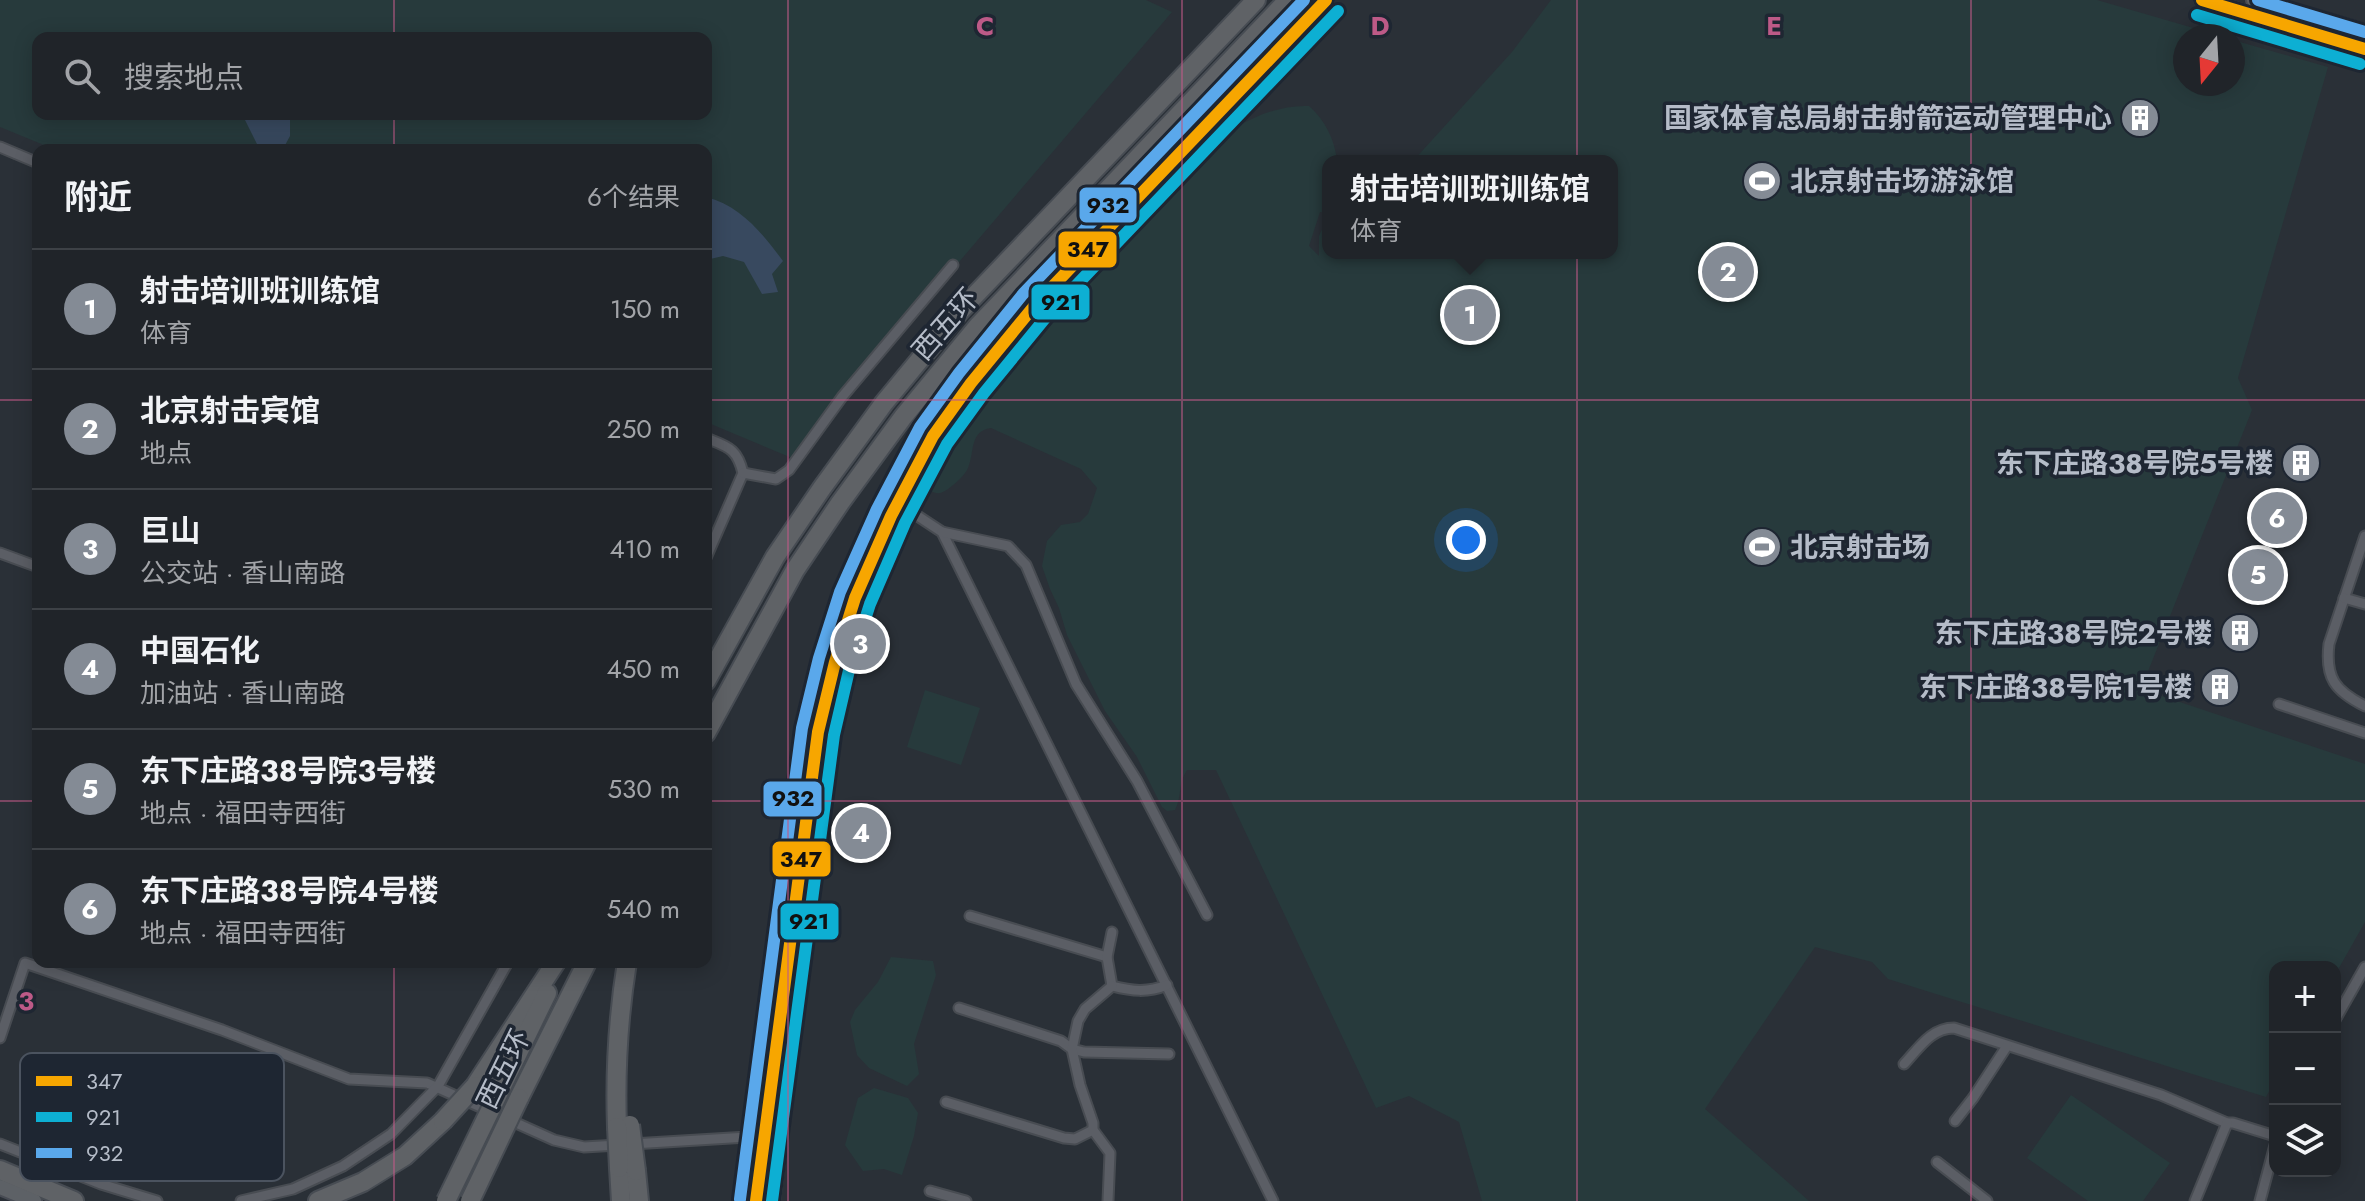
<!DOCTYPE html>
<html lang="zh">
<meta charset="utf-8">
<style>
:root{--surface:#202429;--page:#2d3035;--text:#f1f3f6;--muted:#a2a4a8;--line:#3d4146;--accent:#848b95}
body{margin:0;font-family:Jost,"Noto Sans SC",sans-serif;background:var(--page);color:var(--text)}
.controls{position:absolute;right:24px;bottom:24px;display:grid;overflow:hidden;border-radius:16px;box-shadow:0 4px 20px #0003}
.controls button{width:72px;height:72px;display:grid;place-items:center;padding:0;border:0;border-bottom:2px solid var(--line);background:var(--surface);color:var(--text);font:40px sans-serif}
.compass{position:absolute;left:2173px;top:24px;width:72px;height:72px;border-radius:50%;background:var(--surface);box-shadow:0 4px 20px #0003;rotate:198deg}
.you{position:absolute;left:1466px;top:540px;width:28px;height:28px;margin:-20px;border:6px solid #fff;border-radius:50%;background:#1a73e8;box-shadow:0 0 0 12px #1a73e833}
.badge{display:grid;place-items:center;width:52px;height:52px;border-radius:50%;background:var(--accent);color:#fff;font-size:26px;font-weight:700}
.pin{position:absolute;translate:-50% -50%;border:4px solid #fff;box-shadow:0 2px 8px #0006}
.popup{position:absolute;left:1322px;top:155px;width:296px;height:104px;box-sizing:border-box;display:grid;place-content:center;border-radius:16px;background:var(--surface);filter:drop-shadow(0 2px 6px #0005);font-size:26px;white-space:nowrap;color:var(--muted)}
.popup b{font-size:30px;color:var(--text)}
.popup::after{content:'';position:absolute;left:50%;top:100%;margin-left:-16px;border:16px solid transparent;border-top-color:var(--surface)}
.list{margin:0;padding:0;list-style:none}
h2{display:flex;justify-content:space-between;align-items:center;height:104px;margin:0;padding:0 32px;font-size:34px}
h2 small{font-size:26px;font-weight:400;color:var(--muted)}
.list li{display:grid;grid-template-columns:52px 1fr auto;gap:24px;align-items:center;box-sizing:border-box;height:120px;padding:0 32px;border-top:2px solid var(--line)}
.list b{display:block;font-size:30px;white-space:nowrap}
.list p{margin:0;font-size:26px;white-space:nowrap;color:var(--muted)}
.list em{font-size:26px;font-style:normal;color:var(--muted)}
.icon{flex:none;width:44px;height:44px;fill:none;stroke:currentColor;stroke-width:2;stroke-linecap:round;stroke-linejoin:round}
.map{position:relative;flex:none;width:2365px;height:1201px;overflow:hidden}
.search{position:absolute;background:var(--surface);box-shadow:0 4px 20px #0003;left:32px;top:32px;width:680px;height:88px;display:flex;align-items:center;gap:20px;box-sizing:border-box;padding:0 28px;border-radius:16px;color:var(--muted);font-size:30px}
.panel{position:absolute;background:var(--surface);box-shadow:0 4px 20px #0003;left:32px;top:144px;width:680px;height:824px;border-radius:16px}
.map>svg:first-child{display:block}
.green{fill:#273a3c;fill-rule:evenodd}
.water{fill:#38495f}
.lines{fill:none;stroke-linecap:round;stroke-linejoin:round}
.minor-casing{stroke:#484c52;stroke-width:13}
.secondary-casing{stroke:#484c52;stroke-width:18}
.primary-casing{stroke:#484c54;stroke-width:18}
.motorway-casing{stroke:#474c53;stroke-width:22}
.minor{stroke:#5b5e65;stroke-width:9}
.secondary{stroke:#595d63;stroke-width:14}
.primary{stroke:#5d6166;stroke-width:14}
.motorway{stroke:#5f6266;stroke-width:18}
.motorway-bridge-casing{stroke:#474c53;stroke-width:22;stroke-linecap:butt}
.motorway-bridge{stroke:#5f6266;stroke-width:18}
.bus-1-casing{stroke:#1e2632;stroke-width:18}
.bus-2-casing{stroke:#1e2632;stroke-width:18}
.bus-3-casing{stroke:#1e2632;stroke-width:18}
.bus-1{stroke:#f7a600;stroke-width:12}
.bus-2{stroke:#0dafd3;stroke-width:12}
.bus-3{stroke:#5aa8eb;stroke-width:12}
.grid{fill:none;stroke:#bd5a87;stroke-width:2;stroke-opacity:0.55}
.labels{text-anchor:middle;stroke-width:7;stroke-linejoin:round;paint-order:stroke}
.poi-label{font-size:28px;font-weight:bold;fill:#b5bcc8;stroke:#1e2632;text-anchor:end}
.street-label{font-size:28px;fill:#b5bcc8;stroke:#1e2632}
.key{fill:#1e2632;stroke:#4b535f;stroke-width:2}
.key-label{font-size:22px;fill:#b5bcc8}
.grid-label{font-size:26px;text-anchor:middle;font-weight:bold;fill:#bd5a87;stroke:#1e2632;stroke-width:7;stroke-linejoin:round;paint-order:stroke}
.line-badge{stroke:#1e2632;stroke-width:3}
.pale-badge-label{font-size:22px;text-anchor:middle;font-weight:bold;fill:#111}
</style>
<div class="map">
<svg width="2365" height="1201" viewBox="0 0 2365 1201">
<rect width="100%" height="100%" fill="#2a3037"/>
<!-- green -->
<g class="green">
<path d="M0 0H1146L1172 12 792 458 706 422V150H56L0 127ZM38 38H706V114H38Z"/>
<path d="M1551 0H2097L2221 36H2185V84H2233V40L2328 67 2238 378 2252 410 2141 689 2365 764V922L2335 975V967H2275V1080L2266 1097 1888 979 1872 962 1815 947 1705 1109 1809 1201H1482L1459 1122 1409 1096 1376 1108 1216 770H1187C1178 782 1182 797 1175 810L1167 811 1162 807 1137 757 1105 711 1067 635 1059 608 1050 589 1042 566 1047 541 1061 525 1080 522 1088 514 1097 488 1081 469 991 428C969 431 975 452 968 468 965 476 948 491 940 493 935 494 927 489 922 487L921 477 962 415 1043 321 1234 128C1258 115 1281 105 1309 106 1325 120 1335 140 1337 161H1328V213L1320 212 1309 246 1319 256V236L1326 221H1328V253H1612V161H1413L1512 52Z"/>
<path d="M925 690 980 708 961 765 907 747Z"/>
<path d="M891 957 933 961 936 975 914 1044 919 1074 907 1086 869 1068 857 1055 850 1022 855 1010 878 982Z"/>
<path d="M874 1088 908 1098 918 1113 914 1136 902 1175 884 1169 863 1171 845 1145 858 1098Z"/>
<path d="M2071 1095 2170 1163 2143 1201H2088L2027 1158Z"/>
</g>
<!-- water -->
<g class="water">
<path d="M231 114H290V136L283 149 260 150 245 120Z"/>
<path d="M706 197C741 206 762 233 783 261L772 274 778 292 762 294 744 262 723 256 706 260Z"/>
</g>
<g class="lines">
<defs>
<g id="minor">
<path d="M0 147 38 163"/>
<path d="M706 438C728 447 737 448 743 473L706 558"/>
<path d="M743 473 776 479 789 470 842 397 953 265"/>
<path d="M898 503 942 532 1273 1201"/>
<path d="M942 532 1008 546 1026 565 1076 684 1137 781 1207 915"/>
<path d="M2365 536 2329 644C2325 678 2335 691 2365 706"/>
<path d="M0 553 38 567"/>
<path d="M2344 598 2365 604"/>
<path d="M2279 704 2365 733"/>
<path d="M970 916 1107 957"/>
<path d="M1112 932 1107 957 1112 986C1132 991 1147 993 1167 985"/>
<path d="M959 1008 1061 1041 1072 1049 1084 1052 1169 1054"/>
<path d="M2335 1020 2365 967"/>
<path d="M0 1038 25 963 222 1030 349 1079 427 1083 554 1140 584 1147 618 1145"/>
<path d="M1904 1064C1919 1048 1931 1028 1954 1028L2161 1095 2227 1123H2233L2275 1136"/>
<path d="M946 1102 1064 1138 1075 1139 1093 1130"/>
<path d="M1955 1121 1973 1098 2007 1046"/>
<path d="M0 1144 101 1184 157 1201"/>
<path d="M632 1144 765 1136"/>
<path d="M1937 1162 1987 1201"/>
<path d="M930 1191 966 1201"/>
<path d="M241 1201 293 1189 343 1166 391 1134 438 1086 508 962"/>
<path d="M1108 1201 1110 1153 1093 1130V1123L1080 1085 1072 1049 1078 1021 1085 1009 1112 986"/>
<path d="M2195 1201 2227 1123"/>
<path d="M2260 1201 2275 1145"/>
</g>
<g id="secondary">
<path d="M2202 0 2365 49"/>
<path d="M2254 0 2365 32"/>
<path d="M843 670 860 617 895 530 897 513"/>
<path d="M756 1201 818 732 835 662 855 598 891 516 933 436 971 383 1035 305 1271 60 1326 0"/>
<path d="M772 1201 822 802 825 749"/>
</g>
<path id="primary" d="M0 1187 34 1201"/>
<g id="motorway">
<path d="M706 681 775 557 822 488 884 403 960 311 1256 0"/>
<path d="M706 733 795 570 840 503 903 417 978 326 1288 0"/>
<path d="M475 1086 556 962"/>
<path d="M500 1090 547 993"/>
<path d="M519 1098 587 962"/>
<path d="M617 1127C615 1071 618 1018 627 962"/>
<path d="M619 1168 621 1201"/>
<path d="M0 1170 74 1201"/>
<path d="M636 1171 639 1201"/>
<path d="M318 1201 363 1182 405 1156 443 1121"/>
</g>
</defs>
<!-- minor casing -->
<use href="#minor" class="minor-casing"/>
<!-- secondary casing -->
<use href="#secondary" class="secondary-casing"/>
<!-- primary casing -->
<use href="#primary" class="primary-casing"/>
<!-- motorway casing -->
<use href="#motorway" class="motorway-casing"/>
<!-- minor -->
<use href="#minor" class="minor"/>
<!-- secondary -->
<use href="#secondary" class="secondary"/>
<!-- primary -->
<use href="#primary" class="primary"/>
<!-- motorway -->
<use href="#motorway" class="motorway"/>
<defs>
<g id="motorway-bridge">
<path d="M443 1121 475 1086"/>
<path d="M630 1125 636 1171"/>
<path d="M617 1127 619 1168"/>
<path d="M446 1201 500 1090"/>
<path d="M470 1201 519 1098"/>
</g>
</defs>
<!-- motorway-bridge casing -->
<use href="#motorway-bridge" class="motorway-bridge-casing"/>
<!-- motorway-bridge -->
<use href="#motorway-bridge" class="motorway-bridge"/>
<defs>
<g id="bus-1">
<path d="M2202 0 2365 49"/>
<path d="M756 1201 818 732 835 662 855 598 891 516 933 436 971 383 1035 305 1326 0"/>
</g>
<g id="bus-2">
<path d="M2197 15 2360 64"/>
<path d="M772 1201 834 735 850 666 870 604 905 523 947 444 984 393 1047 316 1338 11"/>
</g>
<g id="bus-3">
<path d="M2258 0 2365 32"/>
<path d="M740 1199 802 728 819 658 840 592 877 509 920 427 959 373 1023 294 1304 0"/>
</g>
</defs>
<!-- bus-1 casing -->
<use href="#bus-1" class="bus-1-casing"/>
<!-- bus-2 casing -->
<use href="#bus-2" class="bus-2-casing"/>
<!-- bus-3 casing -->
<use href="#bus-3" class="bus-3-casing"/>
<!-- bus-1 -->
<use href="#bus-1" class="bus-1"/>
<!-- bus-2 -->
<use href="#bus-2" class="bus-2"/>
<!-- bus-3 -->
<use href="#bus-3" class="bus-3"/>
</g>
<!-- grid -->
<path class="grid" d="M394 0V38M788 0V1201M1182 0V1201M1577 0V1201M1971 0V1201M394 114V150M0 400H38M706 400H2365M0 801H38M706 801H2365M394 962V1201"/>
<!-- icons -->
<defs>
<symbol id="building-disc" viewBox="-11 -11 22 22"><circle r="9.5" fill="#848b95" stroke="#1e2632"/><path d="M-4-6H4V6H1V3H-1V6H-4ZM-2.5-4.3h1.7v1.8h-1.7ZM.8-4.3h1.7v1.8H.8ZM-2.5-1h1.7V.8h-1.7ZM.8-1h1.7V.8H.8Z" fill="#fff"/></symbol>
<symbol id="stadium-disc" viewBox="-11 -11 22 22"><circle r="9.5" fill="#848b95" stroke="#1e2632"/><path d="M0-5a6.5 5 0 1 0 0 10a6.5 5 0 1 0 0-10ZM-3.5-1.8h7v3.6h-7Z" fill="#fff"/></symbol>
</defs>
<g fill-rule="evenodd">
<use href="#building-disc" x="2118" y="96" width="44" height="44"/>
<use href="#stadium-disc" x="1740" y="159" width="44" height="44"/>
<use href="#building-disc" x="2279" y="441" width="44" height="44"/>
<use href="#stadium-disc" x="1740" y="525" width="44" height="44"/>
<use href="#building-disc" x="2218" y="611" width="44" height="44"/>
<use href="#building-disc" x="2198" y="665" width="44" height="44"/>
</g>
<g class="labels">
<!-- poi labels -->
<g class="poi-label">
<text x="2112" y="128">国家体育总局射击射箭运动管理中心</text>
<text x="1790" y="191" text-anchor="start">北京射击场游泳馆</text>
<text x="2273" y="473">东下庄路38号院5号楼</text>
<text x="1790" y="557" text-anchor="start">北京射击场</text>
<text x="2212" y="643">东下庄路38号院2号楼</text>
<text x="2192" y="697">东下庄路38号院1号楼</text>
</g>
<!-- street labels -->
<g class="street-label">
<text transform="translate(945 324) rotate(-49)" y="10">西五环</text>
<text transform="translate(503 1069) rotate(-64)" y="10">西五环</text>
</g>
</g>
<!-- legend -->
<rect x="20" y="1053" width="264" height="128" rx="12" class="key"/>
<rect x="36" y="1076" width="36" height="10" fill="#f7a600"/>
<rect x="36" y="1112" width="36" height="10" fill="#0dafd3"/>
<rect x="36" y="1148" width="36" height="10" fill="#5aa8eb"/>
<g class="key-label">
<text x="86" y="1089">347</text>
<text x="86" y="1125">921</text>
<text x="86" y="1161">932</text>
</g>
<g class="grid-label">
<text x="985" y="35">C</text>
<text x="1380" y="35">D</text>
<text x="1774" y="35">E</text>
<text x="26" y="1010">3</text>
</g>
<g class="line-badge">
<rect x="1078" y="186" width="60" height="38" rx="8" fill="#5aa8eb"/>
<rect x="1057" y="230" width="61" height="39" rx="8" fill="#f7a600"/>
<rect x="1030" y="283" width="61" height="38" rx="8" fill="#0dafd3"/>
<rect x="762" y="780" width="61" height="38" rx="8" fill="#5aa8eb"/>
<rect x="771" y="840" width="61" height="38" rx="8" fill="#f7a600"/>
<rect x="779" y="902" width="61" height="39" rx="8" fill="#0dafd3"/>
</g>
<g class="pale-badge-label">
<text x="1108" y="213">932</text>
<text x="1088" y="257">347</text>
<text x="1061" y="310">921</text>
<text x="793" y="806">932</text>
<text x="801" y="867">347</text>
<text x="809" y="929">921</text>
</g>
</svg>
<div class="controls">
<button>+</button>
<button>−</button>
<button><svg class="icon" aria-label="layers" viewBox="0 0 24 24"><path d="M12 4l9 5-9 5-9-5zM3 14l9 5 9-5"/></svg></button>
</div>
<svg class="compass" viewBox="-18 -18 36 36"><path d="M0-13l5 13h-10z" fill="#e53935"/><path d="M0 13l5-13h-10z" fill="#a2a4a8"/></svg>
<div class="you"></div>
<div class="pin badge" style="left:1470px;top:315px">1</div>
<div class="popup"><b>射击培训班训练馆</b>体育</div>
<div class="pin badge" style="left:1728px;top:272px">2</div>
<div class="pin badge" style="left:860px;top:644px">3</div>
<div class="pin badge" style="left:861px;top:833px">4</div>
<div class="pin badge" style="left:2258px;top:575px">5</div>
<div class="pin badge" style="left:2277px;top:518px">6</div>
<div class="search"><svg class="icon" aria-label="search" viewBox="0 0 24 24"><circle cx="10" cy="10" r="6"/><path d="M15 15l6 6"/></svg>搜索地点</div>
<section class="panel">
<h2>附近<small>6个结果</small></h2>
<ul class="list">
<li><span class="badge">1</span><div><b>射击培训班训练馆</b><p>体育</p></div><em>150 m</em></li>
<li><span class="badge">2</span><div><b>北京射击宾馆</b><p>地点</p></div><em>250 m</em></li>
<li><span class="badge">3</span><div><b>巨山</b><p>公交站 · 香山南路</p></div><em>410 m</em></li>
<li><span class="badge">4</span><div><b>中国石化</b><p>加油站 · 香山南路</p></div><em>450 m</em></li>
<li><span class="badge">5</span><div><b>东下庄路38号院3号楼</b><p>地点 · 福田寺西街</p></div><em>530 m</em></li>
<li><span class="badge">6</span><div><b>东下庄路38号院4号楼</b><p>地点 · 福田寺西街</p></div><em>540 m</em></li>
</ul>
</section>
</div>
